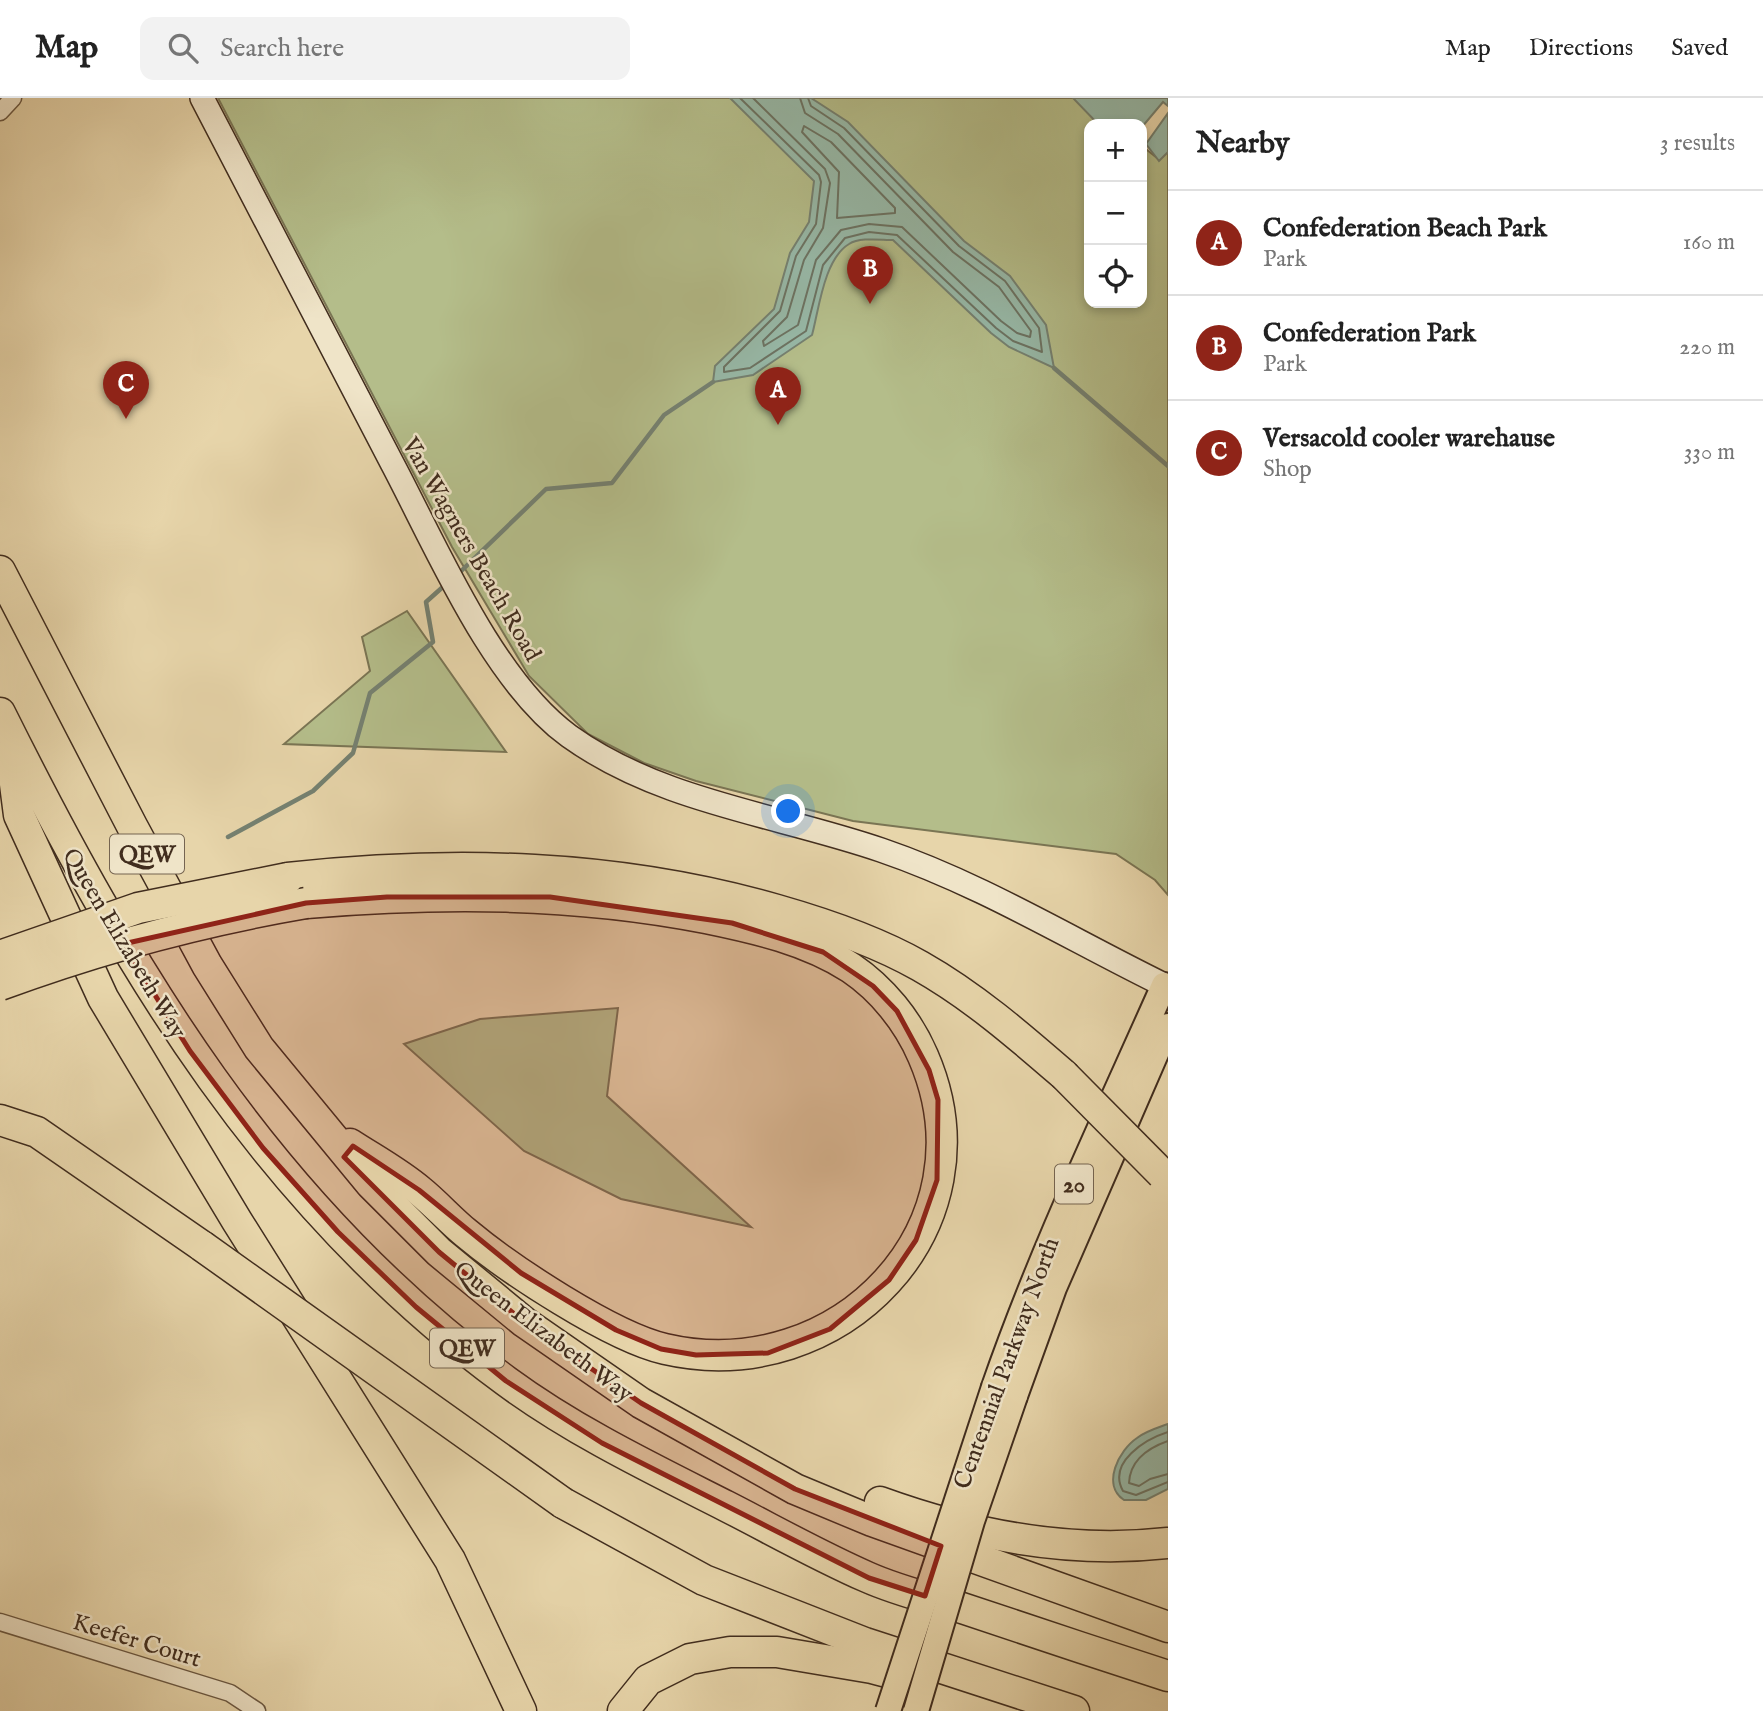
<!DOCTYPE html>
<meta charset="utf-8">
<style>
:root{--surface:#fff;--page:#f2f2f2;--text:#222;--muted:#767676;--line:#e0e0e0;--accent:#8f2418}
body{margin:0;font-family:"IM FELL English",serif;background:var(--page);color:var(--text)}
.controls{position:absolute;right:21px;top:21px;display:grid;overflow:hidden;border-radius:14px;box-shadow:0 4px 10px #0003}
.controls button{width:63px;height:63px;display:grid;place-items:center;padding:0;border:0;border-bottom:2px solid var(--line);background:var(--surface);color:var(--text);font:35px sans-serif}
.you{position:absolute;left:789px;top:714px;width:24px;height:24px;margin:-18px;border:5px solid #fff;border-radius:50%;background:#1a73e8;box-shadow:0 0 0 10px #1a73e833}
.badge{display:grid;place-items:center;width:46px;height:46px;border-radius:50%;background:var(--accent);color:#fff;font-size:23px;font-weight:700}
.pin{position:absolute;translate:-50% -58px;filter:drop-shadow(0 2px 4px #0008)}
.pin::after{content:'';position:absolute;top:37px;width:24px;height:21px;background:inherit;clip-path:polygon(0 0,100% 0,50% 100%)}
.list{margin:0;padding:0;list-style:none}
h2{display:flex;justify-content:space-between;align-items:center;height:91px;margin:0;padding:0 28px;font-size:30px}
h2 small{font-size:23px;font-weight:400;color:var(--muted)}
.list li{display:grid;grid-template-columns:46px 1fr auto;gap:21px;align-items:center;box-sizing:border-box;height:105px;padding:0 28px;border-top:2px solid var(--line)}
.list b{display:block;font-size:26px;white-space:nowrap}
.list p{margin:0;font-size:23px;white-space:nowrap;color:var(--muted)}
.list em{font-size:23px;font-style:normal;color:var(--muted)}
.icon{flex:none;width:38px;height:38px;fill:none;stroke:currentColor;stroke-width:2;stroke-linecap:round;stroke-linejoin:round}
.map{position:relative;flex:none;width:1168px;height:1613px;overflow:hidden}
header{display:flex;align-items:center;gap:42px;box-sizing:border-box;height:98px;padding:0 35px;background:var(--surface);border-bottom:2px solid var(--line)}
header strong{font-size:33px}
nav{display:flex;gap:38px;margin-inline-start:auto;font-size:24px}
.search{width:490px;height:63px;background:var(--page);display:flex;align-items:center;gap:18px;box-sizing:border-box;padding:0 24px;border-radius:14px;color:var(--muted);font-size:26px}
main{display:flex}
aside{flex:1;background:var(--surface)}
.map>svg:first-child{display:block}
.green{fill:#b4bd8a;stroke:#7a7554;stroke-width:2}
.water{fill:#97b9a8;stroke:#758171;stroke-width:2}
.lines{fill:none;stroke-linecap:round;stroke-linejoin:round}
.shore{stroke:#6c7363;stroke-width:2}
.stream{stroke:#758171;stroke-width:4.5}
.street-casing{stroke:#6a5741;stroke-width:19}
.secondary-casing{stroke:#412d1e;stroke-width:26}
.primary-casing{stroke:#412d1e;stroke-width:28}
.highway-casing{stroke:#412d1e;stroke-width:33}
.street{stroke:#efe4c8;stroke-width:16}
.secondary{stroke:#efe4c8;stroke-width:23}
.primary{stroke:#e7d5aa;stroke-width:24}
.highway{stroke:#e7d5aa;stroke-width:30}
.primary-bridge-casing{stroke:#412d1e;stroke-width:28;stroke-linecap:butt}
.highway-bridge-casing{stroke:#412d1e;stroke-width:33;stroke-linecap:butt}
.primary-bridge{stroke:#e7d5aa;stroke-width:24}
.highway-bridge{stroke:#e7d5aa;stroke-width:30}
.marked{fill:#8f2418;fill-opacity:0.2;stroke:#8f2418;stroke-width:5;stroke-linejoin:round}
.labels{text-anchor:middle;stroke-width:5;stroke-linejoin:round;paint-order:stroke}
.shield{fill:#efe4c8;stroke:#756451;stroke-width:2}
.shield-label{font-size:23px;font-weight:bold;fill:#412d1e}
.street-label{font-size:24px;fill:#412d1e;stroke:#efe4c8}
</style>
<header>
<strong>Map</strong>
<div class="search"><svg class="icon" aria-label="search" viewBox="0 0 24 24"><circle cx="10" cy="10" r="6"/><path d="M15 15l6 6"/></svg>Search here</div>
<nav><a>Map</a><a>Directions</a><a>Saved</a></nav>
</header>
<main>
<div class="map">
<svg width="1168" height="1613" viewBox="0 0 1168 1613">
<rect width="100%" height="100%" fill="#e7d5aa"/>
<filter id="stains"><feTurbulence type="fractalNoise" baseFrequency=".00286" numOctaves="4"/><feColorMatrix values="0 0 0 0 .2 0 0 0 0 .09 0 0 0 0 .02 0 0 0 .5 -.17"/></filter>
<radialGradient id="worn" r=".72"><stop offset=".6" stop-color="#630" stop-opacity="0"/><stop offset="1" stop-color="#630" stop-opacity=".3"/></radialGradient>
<!-- green -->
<g class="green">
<path d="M218 0H1090L1115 26H1089V205H1142V48L1156 59 1168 44V797L1155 782 1116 756 853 723 696 683 644 665 588 636 529 578 452 449Z"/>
<path d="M407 513 506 654 284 646 370 573 362 539Z"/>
<path d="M618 910 607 998 751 1129 621 1101 524 1053 404 946 480 921Z"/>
</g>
<!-- water -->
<g class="water">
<path d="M730 0H811L848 24 964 143 1010 178 1046 227 1054 270 1009 249 991 235 893 142C880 142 860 139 849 146 824 161 819 211 812 237L753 277 713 284 715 268 774 211 790 155 809 124 814 83Z"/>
<path d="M1073 0H1168V8L1163 4 1142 29V26H1098Z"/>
<path d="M1168 15V54L1159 63 1146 46Z"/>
<path d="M1168 1326V1391L1146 1402H1124C1101 1387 1119 1352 1137 1340 1146 1333 1157 1330 1168 1326Z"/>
</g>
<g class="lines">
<!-- shore -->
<g class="shore">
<path d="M740 0 819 77 821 84 816 126 796 158 780 213 724 269V274L750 270 806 233 823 167 845 140 869 134 897 137 996 230 1013 243 1042 254 1039 230 1005 183 959 148 844 30 811 8 808 0"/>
<path d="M753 0 825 71 830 85 823 130 804 162 787 219 763 243 764 248 798 227 816 162 841 132 869 126 902 129 1001 223 1017 235 1030 239 1031 233 999 189 953 154 838 36 805 15 800 0"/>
<path d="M804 28 831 44 895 110V115L837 120 839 74 802 34Z"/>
<path d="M1168 1334C1146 1341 1107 1364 1123 1393L1136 1397 1168 1384"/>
<path d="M1168 1343C1148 1350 1130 1362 1129 1385L1139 1388 1150 1381 1168 1376"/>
</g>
<!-- stream -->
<g class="stream">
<path d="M1054 270 1168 368"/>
<path d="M457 477 546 391 612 385 664 317 713 284"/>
<path d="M228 739 313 693 353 655 370 595 433 544 426 504 445 487"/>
</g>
<defs>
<g id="street">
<path d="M0 14 13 0"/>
<path d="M0 1524 230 1595 257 1613"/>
</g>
<path id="secondary" d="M202 0C266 121 329 243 392 365 436 448 492 582 569 638 661 704 776 716 881 752 981 786 1070 841 1164 887"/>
<g id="primary">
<path d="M994 1289C1042 1151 1105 1020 1164 887L1168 889"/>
<path d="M1015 1298 1054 1190 1168 928"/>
</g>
<g id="highway">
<path d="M0 473 132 728 207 867 259 950 371 1086 439 1154 524 1224 641 1305 795 1391 872 1423 1168 1529"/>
<path d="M0 615C129 874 268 1108 506 1283 574 1333 651 1370 726 1408 773 1432 819 1458 867 1479 898 1493 933 1501 965 1511 1033 1534 1100 1556 1168 1578"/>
<path d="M11 655 19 717 103 900 237 1123 450 1462 521 1613"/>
<path d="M288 780C453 762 617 766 777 812 826 826 876 843 920 868 973 898 1019 938 1064 977"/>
<path d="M306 805C441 794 572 794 706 820 755 830 808 842 851 870 882 891 908 923 923 958 997 1128 839 1291 665 1251 612 1239 509 1171 466 1135 450 1122 436 1106 420 1093 399 1075 373 1061 350 1046"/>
<path d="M0 1022 37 1034 202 1148"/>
<path d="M880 1404C971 1437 1071 1456 1168 1445"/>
<path d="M563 1405 704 1482 865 1545 1074 1613"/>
<path d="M623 1613 648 1582 690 1561 730 1554H777L872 1570 921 1583"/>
</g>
</defs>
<!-- street casing -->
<use href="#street" class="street-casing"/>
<!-- secondary casing -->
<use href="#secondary" class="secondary-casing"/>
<!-- primary casing -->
<use href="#primary" class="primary-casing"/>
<!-- highway casing -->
<use href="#highway" class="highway-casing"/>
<!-- street -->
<use href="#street" class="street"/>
<!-- secondary -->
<use href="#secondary" class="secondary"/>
<!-- primary -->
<use href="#primary" class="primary"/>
<!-- highway -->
<use href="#highway" class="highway"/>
<defs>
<g id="primary-bridge">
<path d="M888 1613 994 1289"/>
<path d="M916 1613 972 1423 1015 1298"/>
</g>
<g id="highway-bridge">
<path d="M0 858 138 810 288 780"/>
<path d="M0 887C100 850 201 823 306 805"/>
<path d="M1064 977 1162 1076"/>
<path d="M202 1148 563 1405"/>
</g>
</defs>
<!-- primary-bridge casing -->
<use href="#primary-bridge" class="primary-bridge-casing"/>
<!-- highway-bridge casing -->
<use href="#highway-bridge" class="highway-bridge-casing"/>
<!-- primary-bridge -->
<use href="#primary-bridge" class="primary-bridge"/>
<!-- highway-bridge -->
<use href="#highway-bridge" class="highway-bridge"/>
</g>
<!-- marked area -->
<path class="marked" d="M387 799H550L732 825 823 854 873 888 897 913 929 972 938 1002 937 1082 916 1142 889 1182 830 1231 768 1255 696 1257 661 1251 616 1232 521 1175 419 1092 353 1048 344 1059 439 1154 524 1224 641 1305 795 1391 941 1448 925 1498 869 1480 602 1345 506 1283 416 1209 338 1134 263 1050 190 953 123 846 306 805Z"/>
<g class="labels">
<!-- shield labels -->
<g class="shield">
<rect x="110" y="736.5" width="74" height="39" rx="5"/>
<rect x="1055" y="1066.5" width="38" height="39" rx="5"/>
<rect x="430" y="1230.5" width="74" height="39" rx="5"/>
</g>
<g class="shield-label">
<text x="147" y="764">QEW</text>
<text x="1074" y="1094">20</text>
<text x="467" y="1258">QEW</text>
</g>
<!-- street labels -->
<g class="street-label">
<text transform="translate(472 451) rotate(60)" y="8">Van Wagners Beach Road</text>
<text transform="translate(125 845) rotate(59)" y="8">Queen Elizabeth Way</text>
<text transform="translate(544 1233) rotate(37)" y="8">Queen Elizabeth Way</text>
<text transform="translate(1006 1265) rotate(-70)" y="8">Centennial Parkway North</text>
<text transform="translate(137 1542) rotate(17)" y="8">Keefer Court</text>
</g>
</g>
<rect width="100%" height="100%" filter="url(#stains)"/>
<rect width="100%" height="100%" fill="url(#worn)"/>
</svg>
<div class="controls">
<button>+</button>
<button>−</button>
<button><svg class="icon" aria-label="locate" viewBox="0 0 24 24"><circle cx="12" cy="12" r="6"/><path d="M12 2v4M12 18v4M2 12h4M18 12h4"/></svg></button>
</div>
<div class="you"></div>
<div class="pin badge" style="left:778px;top:327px">A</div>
<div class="pin badge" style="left:870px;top:206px">B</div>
<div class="pin badge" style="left:126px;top:321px">C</div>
</div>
<aside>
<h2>Nearby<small>3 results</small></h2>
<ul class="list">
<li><span class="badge">A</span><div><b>Confederation Beach Park</b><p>Park</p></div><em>160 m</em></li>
<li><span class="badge">B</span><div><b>Confederation Park</b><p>Park</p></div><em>220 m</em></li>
<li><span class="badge">C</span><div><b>Versacold cooler warehause</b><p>Shop</p></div><em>330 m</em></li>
</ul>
</aside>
</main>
